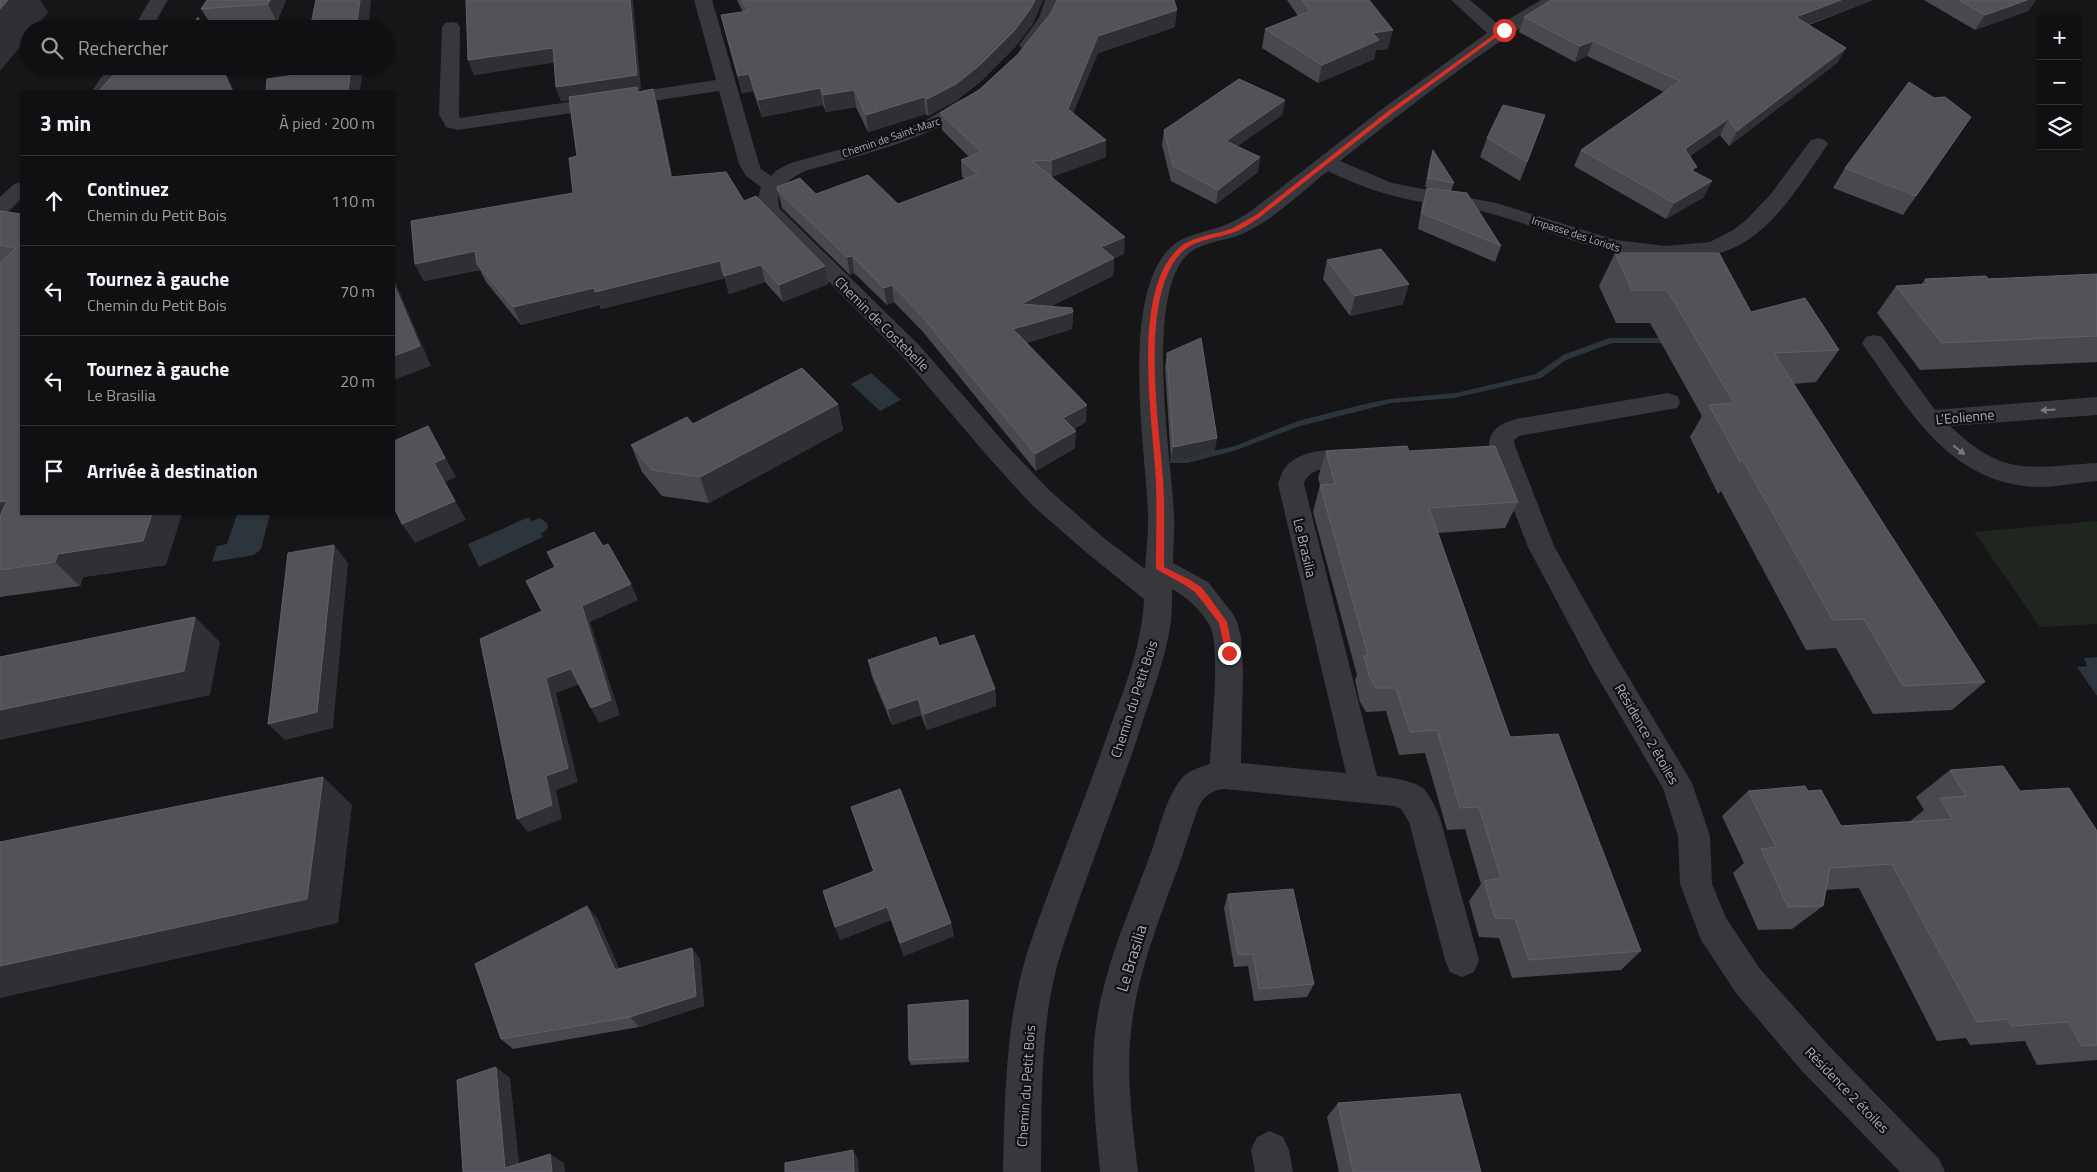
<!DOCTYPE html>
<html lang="fr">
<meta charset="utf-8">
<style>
:root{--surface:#101012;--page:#1e1e20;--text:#f1f3f6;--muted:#9c9d9f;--line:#303032}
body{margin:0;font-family:"Titillium Web",sans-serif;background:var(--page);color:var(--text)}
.controls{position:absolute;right:15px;top:15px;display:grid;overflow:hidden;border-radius:0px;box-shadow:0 1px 4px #0004}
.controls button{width:45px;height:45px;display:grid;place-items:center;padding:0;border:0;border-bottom:1px solid var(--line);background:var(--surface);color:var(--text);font:25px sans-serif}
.stop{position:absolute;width:15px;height:15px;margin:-11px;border:4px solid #d93025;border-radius:50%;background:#fff}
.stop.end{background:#d93025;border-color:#fff;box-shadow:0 1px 5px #0008}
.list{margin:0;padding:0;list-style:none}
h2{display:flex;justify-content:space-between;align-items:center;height:65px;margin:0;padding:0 20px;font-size:21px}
h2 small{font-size:16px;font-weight:400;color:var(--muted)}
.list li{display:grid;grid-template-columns:32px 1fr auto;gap:15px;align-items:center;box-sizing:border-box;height:90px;padding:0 20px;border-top:1px solid var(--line)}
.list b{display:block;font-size:19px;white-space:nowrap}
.list p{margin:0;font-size:16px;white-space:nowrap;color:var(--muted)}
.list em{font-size:16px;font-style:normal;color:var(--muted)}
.icon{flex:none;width:28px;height:28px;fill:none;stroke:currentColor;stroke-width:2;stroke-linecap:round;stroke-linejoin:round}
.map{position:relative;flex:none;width:2097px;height:1172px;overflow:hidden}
.search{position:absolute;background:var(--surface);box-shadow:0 1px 4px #0004;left:20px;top:20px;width:375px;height:55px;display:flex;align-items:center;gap:12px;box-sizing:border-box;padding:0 18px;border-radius:28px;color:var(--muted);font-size:19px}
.panel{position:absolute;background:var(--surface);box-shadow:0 1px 4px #0004;left:20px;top:90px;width:375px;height:425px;border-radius:0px}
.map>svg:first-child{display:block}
.green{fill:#1e261f}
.water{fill:#2c353c}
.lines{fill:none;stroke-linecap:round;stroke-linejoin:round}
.minor{fill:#37383d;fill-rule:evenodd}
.wall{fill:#47494d}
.shaded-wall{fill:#2f3033}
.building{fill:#525359;stroke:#5f6168}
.oneway{fill:#757881}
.route{fill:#d93025}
.labels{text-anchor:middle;stroke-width:4.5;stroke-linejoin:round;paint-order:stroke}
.far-street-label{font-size:11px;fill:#a8adb8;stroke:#111113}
.street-label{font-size:14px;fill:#a8adb8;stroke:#111113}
.near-street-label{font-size:16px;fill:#a8adb8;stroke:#111113}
</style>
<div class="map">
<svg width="2097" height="1172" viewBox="0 0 2097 1172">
<rect width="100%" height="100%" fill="#161618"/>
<!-- green -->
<path class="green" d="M2097 521V624L2040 627 1974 532Z"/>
<!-- water -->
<g class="water">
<path d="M224 66H273L271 71 220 75Z"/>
<path d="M1609 338H1661L1662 343H1612L1566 360 1541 378 1454 398 1391 403 1300 426 1234 451 1187 463H1170V458H1184L1235 446 1298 421 1361 405 1389 399 1456 393 1536 374 1563 355Z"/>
<path d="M871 373 901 400 880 411 851 384Z"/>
<path d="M237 514H270L261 549 254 555 212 562 217 546 227 544Z"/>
<path d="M529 517 532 521 540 518 547 523 548 528 541 534 543 537 479 567 468 544Z"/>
<path d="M2097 657V696L2077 667 2087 666 2084 658Z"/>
</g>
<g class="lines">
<!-- minor -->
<g class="minor">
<path d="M150 0H168L151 29H133Z"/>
<path d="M694 0H712L759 164 761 169 771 176 777 170 791 163C836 150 883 140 926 120 941 113 964 92 980 96L982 100 980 104C926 140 866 154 805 171 789 179 773 189 780 209L919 345 1008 447 1050 491 1105 539 1145 569C1146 550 1149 531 1148 512 1145 445 1120 296 1171 247 1186 233 1210 232 1227 224 1235 221 1243 216 1251 211L1382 109 1487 33 1451 0H1470L1499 25 1541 0H1562L1559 4C1482 50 1411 105 1340 161L1392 183 1496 203 1616 240 1666 246 1710 242 1733 230 1746 220 1770 195 1811 140 1818 138 1825 140 1828 144C1805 177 1782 217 1748 240 1730 252 1709 257 1687 258 1616 263 1555 231 1489 213 1467 207 1444 206 1421 202 1388 196 1358 186 1328 171 1301 192 1274 220 1242 234 1225 241 1200 242 1186 256 1145 300 1171 455 1174 514 1175 530 1173 547 1173 563L1208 582 1233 614 1237 622 1241 637 1243 671 1241 763 1346 773 1278 484C1281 475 1284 466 1292 461 1309 448 1349 447 1369 452L1373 459 1369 466C1350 471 1311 460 1304 484L1377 776C1389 777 1416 781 1424 789 1431 797 1436 809 1440 818L1479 960 1474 972 1462 977 1450 972 1445 960 1409 822 1401 809 1394 806 1225 789C1211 790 1204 796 1198 808 1190 830 1184 852 1176 873 1156 928 1134 983 1130 1042 1127 1085 1133 1129 1138 1172H1100C1096 1129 1091 1086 1094 1043 1100 975 1129 913 1152 850 1160 827 1166 796 1183 777 1190 770 1201 767 1210 764 1211 736 1221 647 1210 626 1201 610 1187 597 1172 589 1172 599 1172 611 1171 622 1165 662 1149 700 1137 739 1113 808 1086 877 1063 946 1039 1019 1042 1096 1041 1172H1003C1005 1096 1005 1020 1029 947 1054 874 1084 803 1109 730 1125 687 1142 645 1144 599L1087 553 1032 505 990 459 903 357 764 216 757 202 761 187 746 176 739 164 719 91 458 130 446 127 439 114 442 27 445 23 451 22 457 23 460 27 459 114 460 118 716 80Z"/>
<path d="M1045 0H1063L1057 19 1034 49 1028 50 1022 49 1019 45 1039 18Z"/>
<path d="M109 66H127L110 91H92Z"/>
<path d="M21 182V199L7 213 0 215V197L14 184Z"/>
<path d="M1874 335 1882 337 1935 410 2097 397V415L1950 426C2005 478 2028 467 2097 463V481C2073 483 2048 489 2025 486 1946 477 1907 407 1866 349L1862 343 1866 337Z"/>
<path d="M1668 393 1677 396 1680 402 1677 408 1519 436 1514 440 1515 446 1554 546 1614 653 1692 783 1710 836 1712 884 1726 918 1760 969 1828 1045 1939 1159 1945 1172H1900L1802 1071 1736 993 1701 940 1680 884 1678 836 1663 788 1594 671 1528 547 1489 446C1490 428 1501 424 1516 419Z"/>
<path d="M1270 1131 1283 1137 1289 1150 1293 1172H1255L1251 1150 1257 1137Z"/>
</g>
</g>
<!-- wall -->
<g class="wall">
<path d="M207 0H286L277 22 212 26 201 9Z"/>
<path d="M466 0 641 89 638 90 639 92 653 89 658 107 672 177 744 201 825 266 828 284 783 302 765 282 729 294 725 278 601 309 600 305 521 325 486 282 480 270 424 281 415 264 573 193 577 156 569 100 561 101 556 87 554 62 474 75 468 60Z"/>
<path d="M737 0H1043L1032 25 1015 47 980 82 957 100 928 116 926 114 868 132 856 107 826 112 823 105 762 117 753 91 742 93 725 32 721 15 743 12Z"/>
<path d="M1287 0H1369L1388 49 1376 50 1374 59 1318 83 1262 48 1265 29 1298 16Z"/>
<path d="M1873 0 1809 25 1846 48 1837 63 1729 146 1720 135 1690 156 1694 172 1704 197 1666 219 1574 166 1581 150 1664 92 1587 56 1575 62 1519 32 1524 17Z"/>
<path d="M1924 0H2036L2028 11 1975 30Z"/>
<path d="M1051 13 1175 27 1098 53 1073 113 1106 157 1052 177 1124 254 1114 258 1113 276 1051 306 1073 312 1072 329 1026 343 1086 422 1074 429 1075 448 1036 471 923 332 894 302 887 305 854 273 850 275 782 208 777 187 816 194 898 204 965 179 962 177 961 160 969 157 942 130 940 113 979 90 1018 54Z"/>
<path d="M1934 98 1971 117 1903 215 1833 188 1845 168Z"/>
<path d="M1285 100 1282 115 1237 146 1260 157 1258 172 1216 204 1171 181 1162 145 1164 130Z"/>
<path d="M1545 115 1520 181 1480 157 1487 138Z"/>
<path d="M1433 150 1454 183 1451 191 1501 246 1495 262 1418 229 1422 204 1427 188H1430L1425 187 1430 160Z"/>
<path d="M0 211 21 214V514L166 565 83 577 80 586 0 597Z"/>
<path d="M1615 253 1839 350 1816 382 1793 384 1985 682 1952 710 1873 714 1836 648 1806 650 1721 491 1718 494 1690 437 1702 416 1650 323H1616L1599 286Z"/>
<path d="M1327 260 1403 304 1350 316 1323 279Z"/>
<path d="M2097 274V362L1920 370 1877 313 1896 286 1921 285 1925 279H1988Z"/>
<path d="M1167 353 1215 451 1171 460 1165 367Z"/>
<path d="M838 404 843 430 709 503 662 496 642 472 631 445 693 424Z"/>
<path d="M1326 451H1409L1518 502 1505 528 1438 533 1510 737 1641 951 1621 970 1512 978 1499 938 1479 937 1469 901 1481 884 1465 829 1447 830 1425 753 1399 755 1386 711 1366 712 1360 702 1355 680 1357 675 1313 512 1320 485 1318 478Z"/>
<path d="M939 646 995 689 996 706 927 730 921 715 892 725 872 677 868 660Z"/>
<path d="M1950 770 2020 791 2097 831V1060L2037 1065 2025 1041 1970 1045 1966 1038 1937 1041 1859 888 1826 890 1823 906 1792 929 1758 930 1733 873 1744 863 1722 816 1748 791 1841 826 1909 822 1924 810 1916 797Z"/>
<path d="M851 807 951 923 954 936 904 956 891 920 840 940 873 871 856 822Z"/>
<path d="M1228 894 1314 984 1307 997 1254 1001 1248 966 1234 967 1224 908Z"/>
<path d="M597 918 619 969 692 948 700 960 704 1006 639 1027 513 1049 501 1039Z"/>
<path d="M968 1000 969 1006V1062L911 1065 909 1060Z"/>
<path d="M1338 1103 1481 1172H1339L1327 1117Z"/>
</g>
<!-- shaded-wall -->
<g class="shaded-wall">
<path d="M8 0H40L48 12 35 29H29V36L0 71V9Z"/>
<path d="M270 0H286L277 22 268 4Z"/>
<path d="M360 0H371L368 29H356Z"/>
<path d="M630 0H633L641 89 638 90 642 104 643 109 637 90 561 101 556 87Z"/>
<path d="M1035 0H1043L1032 25 1015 47 980 82 957 100 928 116 927 99Z"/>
<path d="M1841 0H1873L1788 32 1796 17Z"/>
<path d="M2027 0H2036L2028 11 1975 30 1985 15Z"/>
<path d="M1177 10 1175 27 1098 53 1068 126V109L1098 36Z"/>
<path d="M1393 30 1388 49 1376 50 1374 59 1318 83 1322 65 1373 33Z"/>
<path d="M1593 41 1587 56 1575 62 1580 46Z"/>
<path d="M553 48 558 62 474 75 468 60Z"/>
<path d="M1846 48 1837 63 1729 146 1737 131Z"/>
<path d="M221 66H223L234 91H232Z"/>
<path d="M351 66H363L360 91H348Z"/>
<path d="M749 74 753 91 742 93 738 76Z"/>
<path d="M820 88 823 105 762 117 758 100Z"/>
<path d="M653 89 658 107 676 195 671 177Z"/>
<path d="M854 90 856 107 826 112 823 95Z"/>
<path d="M924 97 926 114 868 132 866 115Z"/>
<path d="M1285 100 1282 115 1224 156 1226 141Z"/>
<path d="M1728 119 1720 135 1678 165 1685 149Z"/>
<path d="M1106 140V157L1052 177V160Z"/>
<path d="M1260 157 1258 172 1216 204 1218 190Z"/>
<path d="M1712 181 1704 197 1666 219 1674 203Z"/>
<path d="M1125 237 1124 254 1100 264 1101 247Z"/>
<path d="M475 251 477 264 480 270 424 281 415 264Z"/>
<path d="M852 256 854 273 850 275 847 257Z"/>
<path d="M1114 258 1113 276 1021 321V304Z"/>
<path d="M720 261 725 278 601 309 600 305 521 325 513 307 594 288Z"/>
<path d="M761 265 765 282 729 294 724 276Z"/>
<path d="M825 266 828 284 783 302 779 285Z"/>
<path d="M394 279 431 366 394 380Z"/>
<path d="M1409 284 1403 304 1350 316 1355 296Z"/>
<path d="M892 285 894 302 887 305 884 288Z"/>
<path d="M1073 312 1072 329 1014 346 1013 329Z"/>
<path d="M838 404 843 430 709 503 700 477Z"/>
<path d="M1087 405 1086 422 1063 435V418Z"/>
<path d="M428 426 456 477 445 482 466 520 415 543 402 524 434 463Z"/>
<path d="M1076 431 1075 448 1036 471 1035 454Z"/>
<path d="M1217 438 1215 451 1171 460 1173 447Z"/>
<path d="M7 501 0 530V502Z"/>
<path d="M152 514H182L166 565 83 577 80 586 55 562 58 554Z"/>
<path d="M334 545 348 563 333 728 285 740 268 724Z"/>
<path d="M631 584 638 600 590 622 620 715 599 723 591 708 582 606Z"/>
<path d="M195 617 220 642 210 695 0 740V710Z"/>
<path d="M571 669 580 684 556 693 578 782 556 790 562 819 528 832 517 819 546 776V678Z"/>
<path d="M995 689 996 706 927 730 924 714Z"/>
<path d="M918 699 921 715 892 725 888 709Z"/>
<path d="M323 777 352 805 338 923 0 998V966Z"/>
<path d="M587 906 597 918 625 981 615 970Z"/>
<path d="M887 907 891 920 840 940 835 927Z"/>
<path d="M951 923 954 936 904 956 900 943Z"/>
<path d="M692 948 700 960 704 1006 639 1027 630 1017Z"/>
<path d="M968 1000 969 1006V1062L968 1057Z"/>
<path d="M496 1067 510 1078 520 1172 505 1168Z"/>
<path d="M853 1150 858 1159 859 1172H854Z"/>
<path d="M550 1154 564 1163 565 1172H552Z"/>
</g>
<!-- building -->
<g class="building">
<path d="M0 0H8L0 9Z"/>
<path d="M207 0H270L268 4 201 9Z"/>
<path d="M316 0H360L356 29H310Z"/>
<path d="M466 0H630L637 75 556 87 553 48 468 60Z"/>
<path d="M742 0H1035L1031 8 1015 30 980 65 956 84 927 99 924 97 866 115 854 90 823 95 820 88 758 100 749 74 738 76 721 15 748 11Z"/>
<path d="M1057 0H1174L1177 10 1098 36 1068 109 1106 140 1052 160 1032 161 1125 237 1101 247 1114 258 1021 304 1072 308 1073 312 1013 329 1087 405 1063 418 1076 431 1035 454 921 315 892 285 884 288 852 256 847 257 778 191 777 187 800 178 816 194 868 175 898 204 978 174 961 160 981 152 940 113 979 90 1018 54 1051 13Z"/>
<path d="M1302 0H1369L1393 30 1373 33 1379 40 1322 65 1265 29 1310 11Z"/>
<path d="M1551 0H1841L1796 17 1846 48 1737 131 1728 119 1685 149 1697 167 1691 170 1712 181 1674 203 1581 150 1680 81 1593 41 1580 46 1524 17Z"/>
<path d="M1959 0H2027L1985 15Z"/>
<path d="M198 17 203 29H190Z"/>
<path d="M121 66H221L232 91H99Z"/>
<path d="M303 66H351L348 91H266L267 79 301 74Z"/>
<path d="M1239 79 1285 100 1226 141 1260 157 1218 190 1173 166 1164 130Z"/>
<path d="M1909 82 1934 98 1945 97 1971 117 1916 196 1845 168Z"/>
<path d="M637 87 638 92 653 89 671 177 726 172 744 201 756 196 825 266 779 285 761 265 724 276 720 261 595 292 594 288 513 307 477 264 475 251 415 264 411 221 573 193 569 158 577 156 569 97Z"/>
<path d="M1503 105 1545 115 1527 162 1487 138Z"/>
<path d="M1433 150 1454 183 1428 178Z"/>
<path d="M1427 188 1467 193 1501 246 1422 213Z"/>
<path d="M0 211 21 214V514H152L143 541 58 554 55 562 0 570V516L7 501 0 502V263L16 248 0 245Z"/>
<path d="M1381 249 1409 284 1355 296 1327 260Z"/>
<path d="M1615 253H1719L1751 312 1805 298 1839 350 1774 353 1985 682 1903 686 1864 619 1833 620 1742 459 1740 462 1709 405 1734 403 1667 290H1632Z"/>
<path d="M2097 274V336L1942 343 1896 286 1929 284 1925 279 1986 276 1988 279Z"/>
<path d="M394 285 420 346 394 356Z"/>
<path d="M1201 338 1217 438 1173 447 1167 353Z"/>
<path d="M802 368 838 404 700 477 652 470 631 445 687 417 693 424Z"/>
<path d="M428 426 445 458 434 463 455 501 402 524 394 507V441Z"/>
<path d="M1407 446 1409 451 1495 446 1518 502 1429 508 1510 737 1558 734 1641 951 1529 960 1515 919 1495 918 1484 881 1501 878 1479 807 1460 808 1437 730 1410 732 1396 688H1376L1370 678 1364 656 1368 655 1320 485 1335 484 1326 451Z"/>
<path d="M594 532 603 546 608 544 631 584 582 606 611 700 591 708 571 669 546 678 568 768 546 776 552 805 517 819 480 639 542 611 526 581 555 567 547 552Z"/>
<path d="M334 545 317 712 268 724 288 553Z"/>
<path d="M195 617 184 671 0 710V657Z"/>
<path d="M974 635 995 689 924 714 918 699 888 709 868 660 936 637 939 646Z"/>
<path d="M2003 766 2020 791 2069 788 2097 831V1045L2082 1046 2068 1022 2012 1026 2007 1019 1977 1022 1892 864 1830 868 1823 906 1788 907 1761 849 1776 847 1748 791 1805 786 1808 791 1821 790 1841 826 1952 819 1940 798 1966 796 1950 770Z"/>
<path d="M323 777 307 899 0 966V842Z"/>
<path d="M900 789 951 923 900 943 887 907 835 927 823 891 874 871 851 807Z"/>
<path d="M1293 889 1314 984 1259 989 1253 954 1238 955 1228 894Z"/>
<path d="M587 906 615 970 692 948 696 996 630 1017 501 1039 475 964Z"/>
<path d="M968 1000V1057L909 1060 908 1005Z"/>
<path d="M496 1067 505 1168 550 1154 552 1172H463L457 1080Z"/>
<path d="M1460 1094 1481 1172H1353L1338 1103Z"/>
<path d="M853 1150 854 1172H785V1163Z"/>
</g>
<!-- one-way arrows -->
<defs><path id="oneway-solid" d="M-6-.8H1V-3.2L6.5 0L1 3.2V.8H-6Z" transform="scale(1.25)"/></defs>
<g class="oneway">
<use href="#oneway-solid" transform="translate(2048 410) rotate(176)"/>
<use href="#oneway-solid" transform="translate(1959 450) rotate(38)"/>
</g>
<!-- route -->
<path class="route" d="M1502 29 1506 30 1391 114 1260 217C1253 222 1245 227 1237 231 1220 238 1194 239 1181 253 1139 297 1159 422 1163 479 1165 508 1164 538 1164 567L1190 580 1201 587 1209 597 1227 622 1233 653 1232 655H1226L1219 623 1203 602 1195 592 1185 585 1156 569C1156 540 1157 510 1156 481 1153 421 1131 295 1177 250 1190 236 1216 235 1233 228 1241 224 1248 219 1256 215L1387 112Z"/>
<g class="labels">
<!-- far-street labels -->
<g class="far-street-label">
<text transform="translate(891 137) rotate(-19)" y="4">Chemin de Saint-Marc</text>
<text transform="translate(1576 234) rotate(18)" y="4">Impasse des Loriots</text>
</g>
<!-- street labels -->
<g class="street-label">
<text transform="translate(882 324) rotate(45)" y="5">Chemin de Costebelle</text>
<text transform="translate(1965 417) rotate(-5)" y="5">L’Eolienne</text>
<text transform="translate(1305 548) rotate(77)" y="5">Le Brasilia</text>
<text transform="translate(1134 699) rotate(-72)" y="5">Chemin du Petit Bois</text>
<text transform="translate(1647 734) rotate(60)" y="5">Résidence 2 étoiles</text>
<text transform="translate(1026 1086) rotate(-86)" y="5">Chemin du Petit Bois</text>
<text transform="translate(1847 1090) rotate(46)" y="5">Résidence 2 étoiles</text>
</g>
<!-- near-street labels -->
<g class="near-street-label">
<text transform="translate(1131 958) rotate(-73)" y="6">Le Brasilia</text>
</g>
</g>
</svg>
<div class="controls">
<button>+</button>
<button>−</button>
<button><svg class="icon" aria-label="layers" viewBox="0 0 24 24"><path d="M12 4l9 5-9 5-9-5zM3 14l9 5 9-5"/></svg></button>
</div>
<div class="stop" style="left:1504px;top:30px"></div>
<div class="stop end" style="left:1229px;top:653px"></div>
<div class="search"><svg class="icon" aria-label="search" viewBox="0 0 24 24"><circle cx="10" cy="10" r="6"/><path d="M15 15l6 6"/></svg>Rechercher</div>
<section class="panel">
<h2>3 min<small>À pied · 200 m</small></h2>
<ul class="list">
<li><svg class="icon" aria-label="ahead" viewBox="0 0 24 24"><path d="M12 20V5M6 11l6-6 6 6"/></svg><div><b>Continuez</b><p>Chemin du Petit Bois</p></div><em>110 m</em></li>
<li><svg class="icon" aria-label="left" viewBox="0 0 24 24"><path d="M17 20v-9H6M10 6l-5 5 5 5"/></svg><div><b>Tournez à gauche</b><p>Chemin du Petit Bois</p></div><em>70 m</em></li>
<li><svg class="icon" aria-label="left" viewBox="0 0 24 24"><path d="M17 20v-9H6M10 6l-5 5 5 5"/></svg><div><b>Tournez à gauche</b><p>Le Brasilia</p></div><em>20 m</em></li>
<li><svg class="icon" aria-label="arrive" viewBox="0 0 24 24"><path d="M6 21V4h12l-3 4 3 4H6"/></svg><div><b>Arrivée à destination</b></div></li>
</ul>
</section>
</div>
